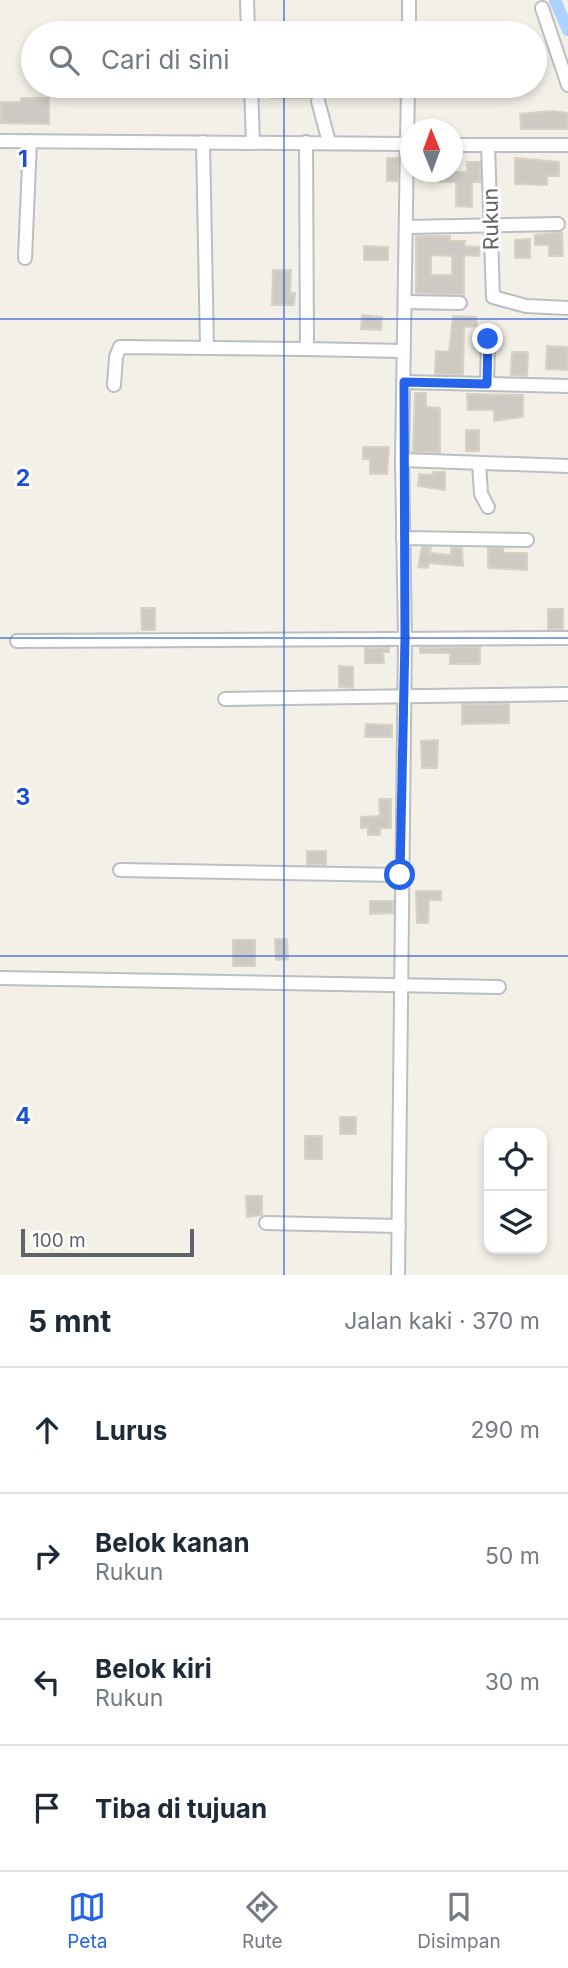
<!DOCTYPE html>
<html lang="id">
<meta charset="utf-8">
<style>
:root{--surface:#fff;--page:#f2f2f3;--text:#1f2937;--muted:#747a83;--line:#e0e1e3;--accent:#2563eb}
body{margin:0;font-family:Inter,sans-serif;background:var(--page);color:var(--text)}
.controls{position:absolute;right:21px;bottom:21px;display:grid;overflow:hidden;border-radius:14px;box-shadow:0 4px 10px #0003}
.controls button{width:63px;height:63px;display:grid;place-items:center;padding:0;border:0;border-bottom:2px solid var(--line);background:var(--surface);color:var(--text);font:35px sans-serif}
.compass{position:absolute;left:400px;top:119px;width:63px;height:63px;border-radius:50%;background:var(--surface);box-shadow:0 4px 10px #0003;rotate:359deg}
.scale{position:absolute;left:21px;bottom:18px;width:173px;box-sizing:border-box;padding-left:7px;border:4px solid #5e6269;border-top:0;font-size:19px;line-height:24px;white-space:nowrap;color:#5e6269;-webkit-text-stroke:5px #fff;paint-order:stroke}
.stop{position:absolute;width:21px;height:21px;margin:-16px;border:5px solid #2563eb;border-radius:50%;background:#fff}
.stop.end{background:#2563eb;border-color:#fff;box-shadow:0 2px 7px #0008}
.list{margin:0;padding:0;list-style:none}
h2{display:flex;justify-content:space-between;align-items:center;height:91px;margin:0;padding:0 28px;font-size:30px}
h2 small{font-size:23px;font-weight:400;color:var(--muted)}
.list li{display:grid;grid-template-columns:46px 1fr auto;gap:21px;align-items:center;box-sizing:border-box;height:126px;padding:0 28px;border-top:2px solid var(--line)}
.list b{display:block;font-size:26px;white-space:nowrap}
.list p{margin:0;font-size:23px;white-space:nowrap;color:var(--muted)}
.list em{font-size:23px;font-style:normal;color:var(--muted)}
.icon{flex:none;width:38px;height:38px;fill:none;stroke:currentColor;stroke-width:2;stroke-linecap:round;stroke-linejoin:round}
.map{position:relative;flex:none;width:568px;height:1275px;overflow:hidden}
.search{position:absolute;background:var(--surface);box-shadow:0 4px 10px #0003;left:21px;right:21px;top:21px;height:77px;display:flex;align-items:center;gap:18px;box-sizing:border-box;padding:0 24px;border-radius:38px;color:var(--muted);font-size:26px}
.sheet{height:595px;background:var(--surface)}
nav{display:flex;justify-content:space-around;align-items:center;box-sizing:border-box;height:98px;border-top:2px solid var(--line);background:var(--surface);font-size:19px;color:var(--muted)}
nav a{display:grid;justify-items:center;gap:4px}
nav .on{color:var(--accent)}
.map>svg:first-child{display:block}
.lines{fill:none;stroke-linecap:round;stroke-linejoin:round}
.canal{stroke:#aad3ff;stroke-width:12}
.building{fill:#cdcac4;stroke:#d7d3c4;stroke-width:2;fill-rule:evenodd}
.street-casing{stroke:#bbbec3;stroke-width:16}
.street{stroke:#fff;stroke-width:12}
.route{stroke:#2563eb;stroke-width:9}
.grid{fill:none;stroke:#1d4ed8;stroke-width:2;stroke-opacity:0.55}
.labels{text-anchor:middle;stroke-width:6;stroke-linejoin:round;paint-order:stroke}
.street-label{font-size:21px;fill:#5e6269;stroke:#fff}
.grid-label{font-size:23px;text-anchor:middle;font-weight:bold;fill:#1d4ed8;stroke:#fff;stroke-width:6;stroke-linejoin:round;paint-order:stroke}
</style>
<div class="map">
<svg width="568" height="1275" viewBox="0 0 568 1275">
<rect width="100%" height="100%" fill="#f2f0e7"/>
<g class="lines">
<!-- canal -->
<path class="canal" d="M555 0 568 30"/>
</g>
<!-- building -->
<g class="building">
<path d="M271 86H322L321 93H315L310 98H271Z"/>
<path d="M21 98H49V124L1 123V102H21Z"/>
<path d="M551 111 568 113V129H521L520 114Z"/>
<rect x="387" y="158" width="11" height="23"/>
<path d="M515 158 559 162V176H547V185L515 184Z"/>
<path d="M467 162H480V182H472V207L456 206V182H439V172H467Z"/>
<path d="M562 232 563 256H549V245H535V235Z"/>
<path d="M416 236H450V241H465L464 246 480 247 479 256 464 255V295L416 293ZM431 255 452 256V275H431Z"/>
<path d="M530 239V258H515V240Z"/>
<path d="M364 246 388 247V260H364Z"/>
<path d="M273 270H291L290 293H295L294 305H272Z"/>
<path d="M362 315 382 317 381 330 361 329Z"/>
<path d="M453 316 476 317 477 326 464 327 463 375 435 374 436 351 449 352Z"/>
<path d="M547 346 568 347V370L546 369Z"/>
<path d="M512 352H528L527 376 511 375Z"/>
<path d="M415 393H426V407L440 408V453L413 452Z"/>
<path d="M467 394 523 395V417L494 421V410H468Z"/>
<rect x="466" y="430" width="13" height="21"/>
<path d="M363 447H389L387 474H370V459H363Z"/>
<path d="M433 472H445V490L418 486 419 474 433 475Z"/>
<path d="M422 547H431L430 553 451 555V548H462L463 566 429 563 428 568 418 567Z"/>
<path d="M488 548H503V553H527V570L488 568Z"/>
<path d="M141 608H155V630H142Z"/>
<rect x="548" y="609" width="15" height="20"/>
<path d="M480 647V664H450V653H420V648Z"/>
<path d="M365 648H389V652H383L384 663H365Z"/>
<path d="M339 666 353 667V688L339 687Z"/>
<path d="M462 704H509V723L462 724Z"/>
<path d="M366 724 392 725V737H365Z"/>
<path d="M438 740 437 768H422L421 741Z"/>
<path d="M379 799H391V828H380V835H368V827L361 828V817L380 816Z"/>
<rect x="307" y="851" width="19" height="14"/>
<path d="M416 891H441V900H429L428 923H417Z"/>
<path d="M370 901H393V913L370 914Z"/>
<path d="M275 939H287L288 959 276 960Z"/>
<rect x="233" y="940" width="22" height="26"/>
<rect x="340" y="1117" width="16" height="17"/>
<rect x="305" y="1136" width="17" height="23"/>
<path d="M246 1196H262V1215L247 1217Z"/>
</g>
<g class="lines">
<defs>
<g id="street">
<path d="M247 0 248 33"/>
<path d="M409 0V33"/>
<path d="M542 8 568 85"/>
<path d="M251 86 253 142"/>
<path d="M318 101 329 142"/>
<path d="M0 141 407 144 408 86"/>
<path d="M203 142 207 348"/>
<path d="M306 142 307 349 403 351"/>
<path d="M452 145H568"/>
<path d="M488 145 493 297 526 306 568 308"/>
<path d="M407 227 558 224"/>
<path d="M25 258 30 141"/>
<path d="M405 302 460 303"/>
<path d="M404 382 487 384 488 339"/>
<path d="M487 384 568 386"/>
<path d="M114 385 116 357 120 347 307 349"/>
<path d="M402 460 568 466"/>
<path d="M479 463 481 494 488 507"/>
<path d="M403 538 527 540"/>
<path d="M17 641 568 638"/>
<path d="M225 699 568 694"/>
<path d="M120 870 400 875"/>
<path d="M0 978 499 987"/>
<path d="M266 1223 399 1226"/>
<path d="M398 1275 405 638 402 460 407 144H410"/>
</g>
</defs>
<!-- street casing -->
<use href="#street" class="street-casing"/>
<!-- street -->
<use href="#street" class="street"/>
</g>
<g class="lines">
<!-- route -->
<path class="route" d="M400 875 405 638 404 382 487 384 488 339"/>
</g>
<!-- grid -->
<path class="grid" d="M284 0V33M284 86V1275M0 319H568M0 638H568M0 956H568"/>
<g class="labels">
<!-- street labels -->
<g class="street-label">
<text transform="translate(491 219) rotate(-91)" y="7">Rukun</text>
</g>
</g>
<g class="grid-label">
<text x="23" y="167">1</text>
<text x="23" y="486">2</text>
<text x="23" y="805">3</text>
<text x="23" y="1124">4</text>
</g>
</svg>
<div class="controls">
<button><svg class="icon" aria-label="locate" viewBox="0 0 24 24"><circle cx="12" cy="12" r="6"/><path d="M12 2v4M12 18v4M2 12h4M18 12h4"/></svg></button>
<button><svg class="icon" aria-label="layers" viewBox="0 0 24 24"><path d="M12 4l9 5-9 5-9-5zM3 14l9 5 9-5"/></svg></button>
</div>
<svg class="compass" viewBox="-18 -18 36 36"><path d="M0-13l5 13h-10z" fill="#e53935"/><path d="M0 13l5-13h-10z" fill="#747a83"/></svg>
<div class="scale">100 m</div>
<div class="stop" style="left:400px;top:875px"></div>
<div class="stop end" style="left:488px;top:339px"></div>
<div class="search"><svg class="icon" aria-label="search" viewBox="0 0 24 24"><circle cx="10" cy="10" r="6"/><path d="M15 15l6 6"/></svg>Cari di sini</div>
</div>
<section class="sheet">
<h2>5 mnt<small>Jalan kaki · 370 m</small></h2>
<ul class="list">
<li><svg class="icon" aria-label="ahead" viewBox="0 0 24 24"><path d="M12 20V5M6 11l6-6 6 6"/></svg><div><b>Lurus</b></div><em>290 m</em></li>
<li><svg class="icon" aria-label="right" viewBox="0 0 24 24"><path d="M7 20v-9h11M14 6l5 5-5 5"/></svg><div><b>Belok kanan</b><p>Rukun</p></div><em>50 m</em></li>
<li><svg class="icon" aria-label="left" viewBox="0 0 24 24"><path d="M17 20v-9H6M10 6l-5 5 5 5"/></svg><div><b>Belok kiri</b><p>Rukun</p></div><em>30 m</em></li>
<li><svg class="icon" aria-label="arrive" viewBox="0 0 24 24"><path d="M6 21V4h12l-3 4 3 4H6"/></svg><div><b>Tiba di tujuan</b></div></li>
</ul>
</section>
<nav>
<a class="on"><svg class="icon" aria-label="map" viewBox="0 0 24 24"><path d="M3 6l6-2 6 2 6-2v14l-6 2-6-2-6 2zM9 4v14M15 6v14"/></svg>Peta</a>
<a><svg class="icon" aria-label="directions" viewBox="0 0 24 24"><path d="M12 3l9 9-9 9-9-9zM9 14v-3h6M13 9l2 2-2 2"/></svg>Rute</a>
<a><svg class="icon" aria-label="saved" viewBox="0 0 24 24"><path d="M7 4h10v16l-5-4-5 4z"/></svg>Disimpan</a>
</nav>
